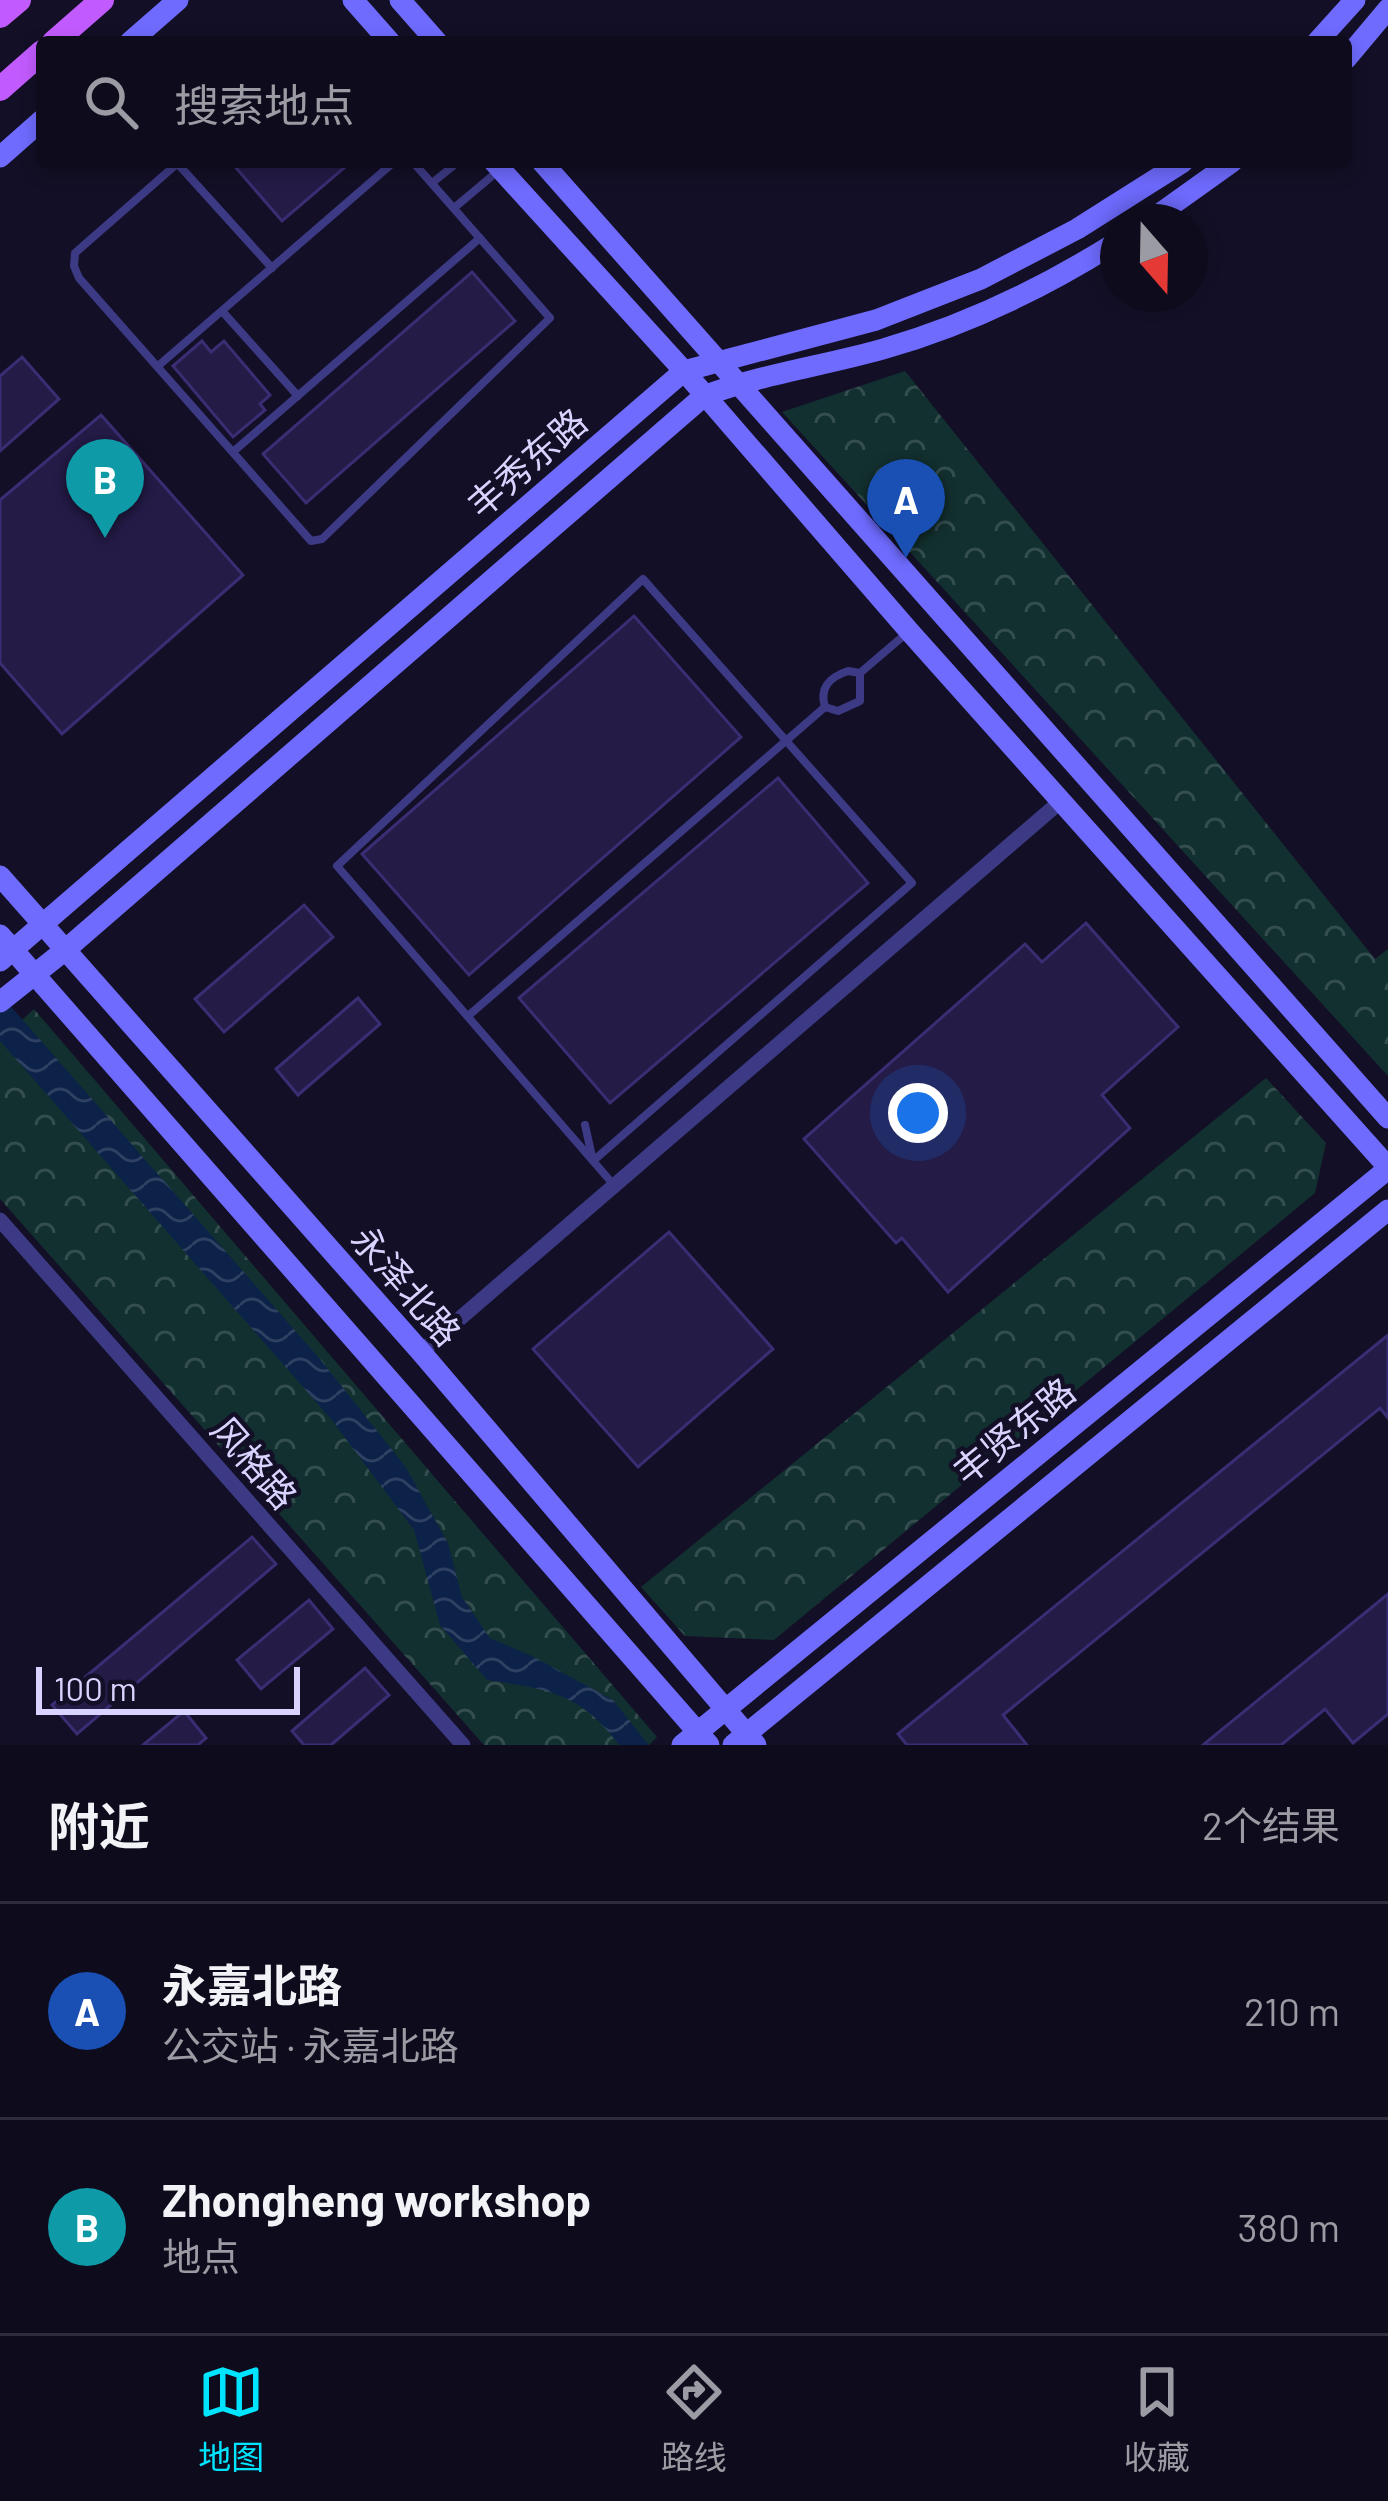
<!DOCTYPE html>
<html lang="zh">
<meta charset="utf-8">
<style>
:root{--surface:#0e0b1c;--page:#171425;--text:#f1f3f6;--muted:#9b9ba3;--line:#2e2b3b;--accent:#00e5ff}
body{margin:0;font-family:Barlow,"Noto Sans SC",sans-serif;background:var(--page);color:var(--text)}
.compass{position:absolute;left:1100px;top:204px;width:108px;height:108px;border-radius:50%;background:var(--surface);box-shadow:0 6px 18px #0003;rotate:160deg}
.scale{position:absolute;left:36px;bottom:30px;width:264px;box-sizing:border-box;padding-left:12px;border:6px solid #d9d4ff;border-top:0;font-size:33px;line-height:42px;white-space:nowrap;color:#d9d4ff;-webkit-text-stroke:9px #130f26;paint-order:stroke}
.you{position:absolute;left:918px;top:1113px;width:42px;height:42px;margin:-30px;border:9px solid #fff;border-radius:50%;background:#1a73e8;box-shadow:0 0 0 18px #1a73e833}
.badge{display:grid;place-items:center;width:78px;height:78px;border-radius:50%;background:var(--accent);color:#fff;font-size:39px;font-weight:700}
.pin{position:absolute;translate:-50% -99px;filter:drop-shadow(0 3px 6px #0008)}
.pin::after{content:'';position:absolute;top:63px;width:42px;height:36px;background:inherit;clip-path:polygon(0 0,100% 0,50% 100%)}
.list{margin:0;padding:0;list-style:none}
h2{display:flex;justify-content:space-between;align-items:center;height:156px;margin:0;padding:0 48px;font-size:51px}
h2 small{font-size:39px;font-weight:400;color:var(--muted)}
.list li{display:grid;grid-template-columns:78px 1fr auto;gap:36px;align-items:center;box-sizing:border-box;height:216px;padding:0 48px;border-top:3px solid var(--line)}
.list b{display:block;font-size:45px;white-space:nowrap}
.list p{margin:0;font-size:39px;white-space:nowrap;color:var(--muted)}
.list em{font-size:39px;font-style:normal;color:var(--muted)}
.icon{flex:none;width:66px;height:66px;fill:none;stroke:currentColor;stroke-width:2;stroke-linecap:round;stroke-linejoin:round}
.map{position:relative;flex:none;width:1388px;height:1745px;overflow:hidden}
.search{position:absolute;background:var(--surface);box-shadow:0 6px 18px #0003;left:36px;right:36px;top:36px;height:132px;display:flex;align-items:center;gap:30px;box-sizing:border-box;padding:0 42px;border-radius:12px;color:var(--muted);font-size:45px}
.sheet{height:588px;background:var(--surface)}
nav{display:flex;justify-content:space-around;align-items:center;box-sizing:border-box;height:168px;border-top:3px solid var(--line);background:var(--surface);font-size:33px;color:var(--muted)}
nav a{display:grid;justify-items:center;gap:6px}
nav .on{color:var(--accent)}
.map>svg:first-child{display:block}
.park{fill:url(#park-crowns)}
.water{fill:url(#water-waves)}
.building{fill:#241b47;stroke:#3b2d73;stroke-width:3}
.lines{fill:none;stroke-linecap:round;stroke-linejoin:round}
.lane{stroke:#3d3a85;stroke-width:8}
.street{stroke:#3d3a85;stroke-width:15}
.secondary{stroke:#6f6bff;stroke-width:21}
.primary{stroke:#c25bff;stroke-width:24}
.labels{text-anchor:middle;stroke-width:9;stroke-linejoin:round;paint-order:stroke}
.street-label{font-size:36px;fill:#d9d4ff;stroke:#130f26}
</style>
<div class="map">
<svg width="1388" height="1745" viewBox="0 0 1388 1745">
<defs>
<pattern id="park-crowns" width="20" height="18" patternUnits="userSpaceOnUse" patternTransform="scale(3)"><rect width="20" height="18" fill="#12302f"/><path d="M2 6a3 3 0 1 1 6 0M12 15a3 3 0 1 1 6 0" fill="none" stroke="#344d4e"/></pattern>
<pattern id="water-waves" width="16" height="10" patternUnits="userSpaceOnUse" patternTransform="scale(3)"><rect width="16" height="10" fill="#0c2248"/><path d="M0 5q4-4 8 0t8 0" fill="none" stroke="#2f4163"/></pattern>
</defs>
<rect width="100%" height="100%" fill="#130f26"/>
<!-- park -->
<g class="park">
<path d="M905 371 1375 959 1388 949V1076L782 412Z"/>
<path d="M34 1009 657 1737 649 1745H484L0 1199V1040Z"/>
<path d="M1266 1078 1326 1143 1315 1193 774 1640 685 1636 641 1587Z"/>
</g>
<!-- water -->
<path class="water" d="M0 994 320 1359 405 1466 448 1543 462 1597 490 1638 532 1656 613 1700 649 1745H619C580 1692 547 1689 487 1680L440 1625 414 1530 331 1419 0 1041Z"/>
<!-- building -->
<g class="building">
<path d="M231 162H351L282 221Z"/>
<path d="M472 272 515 321 306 503 263 454Z"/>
<path d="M202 341 211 352 224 341 270 395 260 404 265 410 233 437 173 366Z"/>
<path d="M22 357 59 399 0 451V376Z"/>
<path d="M101 415 243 575 62 734 0 663V500Z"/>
<path d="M634 616 741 737 469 975 362 854Z"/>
<path d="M778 778 868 883 610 1103 519 998Z"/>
<path d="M304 905 333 937 224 1032 195 999Z"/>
<path d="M1086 923 1178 1027 1102 1095 1130 1128 948 1292 902 1238 896 1243 804 1139 1025 944 1042 962Z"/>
<path d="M358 998 380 1024 298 1095 276 1069Z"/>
<path d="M669 1232 773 1349 638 1467 533 1349Z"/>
<path d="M1388 1335V1418L1380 1408 1003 1715 1027 1745H907L898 1734Z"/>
<path d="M252 1537 276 1564 77 1734 52 1705Z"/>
<path d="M1388 1594V1714L1353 1743 1325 1709 1281 1745H1203Z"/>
<path d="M309 1600 333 1629 261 1689 237 1660Z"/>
<path d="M365 1668 389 1695 331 1745H304L292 1731Z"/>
<path d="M184 1711 206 1738 198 1745H143Z"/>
</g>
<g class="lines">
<!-- lane -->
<g class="lane">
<path d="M179 162 75 253 74 266 79 278 311 541 322 539 550 318 413 162"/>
<path d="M177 163 272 268"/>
<path d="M432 183 458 162"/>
<path d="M454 208 498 171"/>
<path d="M222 311 298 396"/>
<path d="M158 366 394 162"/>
<path d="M234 451 480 238"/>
<path d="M860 673V701L838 711 825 707C819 687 830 677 848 671L860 673 908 632"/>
<path d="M468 1016 825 707"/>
<path d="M585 1125 593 1161 912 883 643 579 337 866 613 1184"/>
</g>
<!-- street -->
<g class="street">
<path d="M0 1220 463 1745"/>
<path d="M421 1352 1061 801"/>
</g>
<!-- secondary -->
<g class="secondary">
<path d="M353 0 390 42"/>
<path d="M400 0 437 42"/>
<path d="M130 42 178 0"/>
<path d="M1317 42 1355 0"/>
<path d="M1346 59 1388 9"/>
<path d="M0 157 42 120"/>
<path d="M494 162 684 371 909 631 1388 1167"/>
<path d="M542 162 1388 1118"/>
<path d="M1148 222 1232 162"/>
<path d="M0 876 421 1352 756 1745"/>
<path d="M0 935 709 1745"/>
<path d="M0 961 684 371 876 320 981 279 1077 229 1183 162"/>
<path d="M0 1002 64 951 704 396C762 374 823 366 883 349 967 325 1044 288 1118 241"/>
<path d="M682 1745 1388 1169"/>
<path d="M733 1745 1388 1210"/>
</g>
<!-- primary -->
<g class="primary">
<path d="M0 16 19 0"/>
<path d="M54 42 102 0"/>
<path d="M0 89 42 52"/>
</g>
</g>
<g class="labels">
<!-- street labels -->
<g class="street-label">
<text transform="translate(527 463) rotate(-41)" y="13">丰秀东路</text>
<text transform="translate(406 1286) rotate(49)" y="13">永泽北路</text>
<text transform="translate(1014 1431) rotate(-39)" y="13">丰贤东路</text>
<text transform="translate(254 1463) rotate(49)" y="13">风格路</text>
</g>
</g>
</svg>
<svg class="compass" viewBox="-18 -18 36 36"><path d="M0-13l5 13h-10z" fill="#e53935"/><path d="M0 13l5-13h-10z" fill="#9b9ba3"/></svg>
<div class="scale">100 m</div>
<div class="you"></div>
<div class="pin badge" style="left:906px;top:558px;background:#1a4fb4">A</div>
<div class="pin badge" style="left:105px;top:538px;background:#0f9aa8">B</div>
<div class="search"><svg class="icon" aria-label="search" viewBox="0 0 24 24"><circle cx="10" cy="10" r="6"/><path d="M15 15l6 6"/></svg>搜索地点</div>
</div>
<section class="sheet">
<h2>附近<small>2个结果</small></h2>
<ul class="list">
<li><span class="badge" style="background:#1a4fb4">A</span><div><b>永嘉北路</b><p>公交站 · 永嘉北路</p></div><em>210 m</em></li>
<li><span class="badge" style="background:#0f9aa8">B</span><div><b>Zhongheng workshop</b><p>地点</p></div><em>380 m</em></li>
</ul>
</section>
<nav>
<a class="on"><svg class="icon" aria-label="map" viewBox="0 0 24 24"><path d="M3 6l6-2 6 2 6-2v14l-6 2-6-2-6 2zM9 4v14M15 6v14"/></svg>地图</a>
<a><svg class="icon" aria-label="directions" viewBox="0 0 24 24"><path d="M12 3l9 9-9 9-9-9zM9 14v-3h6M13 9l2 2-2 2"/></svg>路线</a>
<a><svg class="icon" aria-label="saved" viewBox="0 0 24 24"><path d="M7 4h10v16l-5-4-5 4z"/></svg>收藏</a>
</nav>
